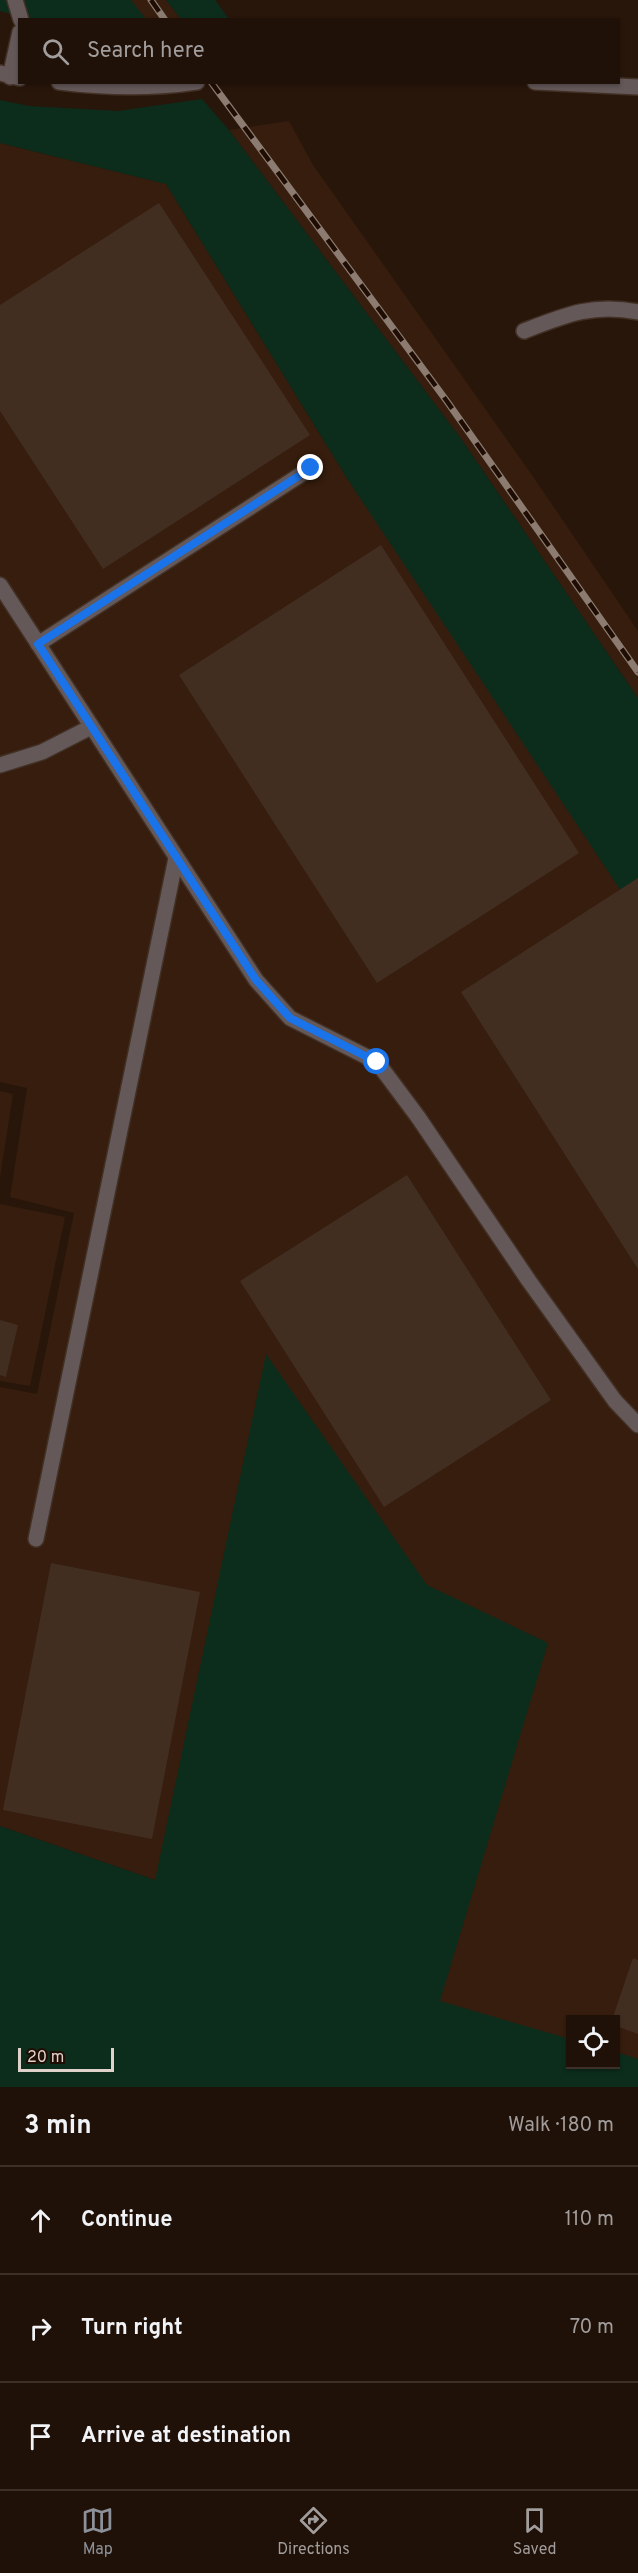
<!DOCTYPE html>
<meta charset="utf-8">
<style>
:root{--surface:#1f1008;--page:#271912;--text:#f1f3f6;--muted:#a19d9c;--line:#3c3029;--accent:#8c9099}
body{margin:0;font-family:Overpass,sans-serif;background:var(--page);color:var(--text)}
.controls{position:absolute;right:18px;bottom:18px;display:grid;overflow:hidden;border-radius:0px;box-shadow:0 2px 4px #0004}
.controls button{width:54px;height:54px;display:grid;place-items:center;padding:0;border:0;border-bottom:2px solid var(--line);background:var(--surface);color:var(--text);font:30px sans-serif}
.scale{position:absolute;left:18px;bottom:15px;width:96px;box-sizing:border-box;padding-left:6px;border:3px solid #dfd2ca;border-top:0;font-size:16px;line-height:21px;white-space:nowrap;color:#dfd2ca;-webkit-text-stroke:4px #1f0d03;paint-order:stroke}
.stop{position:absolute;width:18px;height:18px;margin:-14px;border:4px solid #1a73e8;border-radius:50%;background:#fff}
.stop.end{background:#1a73e8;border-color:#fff;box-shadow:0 2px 6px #0008}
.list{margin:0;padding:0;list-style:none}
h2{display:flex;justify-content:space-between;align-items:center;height:78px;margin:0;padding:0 24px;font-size:26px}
h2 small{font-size:20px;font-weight:400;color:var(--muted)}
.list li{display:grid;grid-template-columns:39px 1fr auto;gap:18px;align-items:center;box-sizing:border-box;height:108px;padding:0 24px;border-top:2px solid var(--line)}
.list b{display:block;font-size:22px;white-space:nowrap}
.list em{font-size:20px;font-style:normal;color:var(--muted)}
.icon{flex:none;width:33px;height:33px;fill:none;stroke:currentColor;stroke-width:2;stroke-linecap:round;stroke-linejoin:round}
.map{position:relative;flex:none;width:638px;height:2087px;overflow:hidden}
.search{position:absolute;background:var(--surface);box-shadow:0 2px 4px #0004;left:18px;right:18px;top:18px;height:66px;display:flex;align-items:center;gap:15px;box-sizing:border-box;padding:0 21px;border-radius:0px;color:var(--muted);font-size:22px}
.sheet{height:402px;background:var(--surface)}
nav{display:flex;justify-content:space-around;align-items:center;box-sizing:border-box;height:84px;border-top:2px solid var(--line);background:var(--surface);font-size:16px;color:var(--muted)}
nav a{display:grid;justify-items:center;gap:3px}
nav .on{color:var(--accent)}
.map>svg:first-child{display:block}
.built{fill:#361d0d;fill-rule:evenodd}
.green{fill:#0c2d1c}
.building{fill:#422e21}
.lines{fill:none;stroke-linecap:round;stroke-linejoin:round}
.service-casing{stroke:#423025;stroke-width:18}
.tertiary-casing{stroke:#423025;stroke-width:18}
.service{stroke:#645859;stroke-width:15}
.tertiary{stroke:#645859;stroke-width:15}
.rail-casing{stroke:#8b7b71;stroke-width:7}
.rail{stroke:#1f0d03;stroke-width:4.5;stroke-dasharray:14;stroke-linecap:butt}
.route{stroke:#1a73e8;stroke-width:8}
</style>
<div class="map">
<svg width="638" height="2087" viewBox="0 0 638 2087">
<rect width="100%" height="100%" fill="#29160a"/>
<!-- built -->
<g class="built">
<path d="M93 0H166L181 19H107Z"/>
<path d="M289 121 313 165 534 478 638 631V698L462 440 229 130Z"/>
<path d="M0 143 166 184 348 480 638 906V2087H108L155 1880 0 1826V1387L37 1394 74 1213 10 1197 27 1088 0 1082ZM570 2020H616V2064H570Z"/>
<path d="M0 1091 13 1094 0 1177Z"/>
<path d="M0 1204 65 1217 30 1386 0 1381Z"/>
</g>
<!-- green -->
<g class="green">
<path d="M0 0H131L146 19H28L0 11Z"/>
<path d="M166 0H215L229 19H181Z"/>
<path d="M202 99 229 130 462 440 638 698V906L633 909 348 480 166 184 0 143V100L29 106 118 111Z"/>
<path d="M266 1354 427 1585 548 1643 440 2001 570 2039V2064H616V2052L638 2059V2087H0V1826L155 1880Z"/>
</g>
<!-- building -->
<g class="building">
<path d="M159 203 310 435 103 569 0 411V305Z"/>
<path d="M381 545 579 853 377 983 179 675Z"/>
<path d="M638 878V1269L461 992Z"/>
<path d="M407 1175 551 1400 384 1507 240 1281Z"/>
<path d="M0 1320 18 1325 6 1377 0 1375Z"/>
<path d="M51 1563 200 1592 152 1839 3 1810Z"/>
<path d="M633 1958 638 1960V2034L616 2026V2020H612Z"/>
</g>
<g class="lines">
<defs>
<g id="service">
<path d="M15 0 21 20"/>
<path d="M10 77 20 32"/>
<path d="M524 331C565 315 593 303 638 312"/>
<path d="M0 585 256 980 290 1018 377 1062 418 1117 529 1281 615 1401 638 1425"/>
<path d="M38 644 311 468"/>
<path d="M0 765 42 752 91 727"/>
<path d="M36 1539 176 858"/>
</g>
<g id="tertiary">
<path d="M0 73 20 78"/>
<path d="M59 82C106 88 150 89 197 82"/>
<path d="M535 82 638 87"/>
</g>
</defs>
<!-- service casing -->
<use href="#service" class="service-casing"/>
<!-- tertiary casing -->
<use href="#tertiary" class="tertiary-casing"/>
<!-- service -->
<use href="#service" class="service"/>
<!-- tertiary -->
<use href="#tertiary" class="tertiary"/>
<defs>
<g id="rail">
<path d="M151 0 165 20"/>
<path d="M211 82 446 400 638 672"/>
</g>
</defs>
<!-- rail casing -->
<use href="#rail" class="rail-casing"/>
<!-- rail -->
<use href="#rail" class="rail"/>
</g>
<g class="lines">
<!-- route -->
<path class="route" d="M311 468 38 644 256 980 290 1018 377 1062"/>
</g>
</svg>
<div class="controls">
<button><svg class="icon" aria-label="locate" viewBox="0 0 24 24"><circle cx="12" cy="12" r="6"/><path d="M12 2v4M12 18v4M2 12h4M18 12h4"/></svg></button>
</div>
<div class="scale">20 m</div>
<div class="stop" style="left:377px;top:1062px"></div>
<div class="stop end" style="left:311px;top:468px"></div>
<div class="search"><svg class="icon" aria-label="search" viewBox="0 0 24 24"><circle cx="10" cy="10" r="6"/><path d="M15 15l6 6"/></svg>Search here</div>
</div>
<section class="sheet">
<h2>3 min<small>Walk · 180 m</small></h2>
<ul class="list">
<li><svg class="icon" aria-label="ahead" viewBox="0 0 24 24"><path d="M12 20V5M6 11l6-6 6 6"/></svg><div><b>Continue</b></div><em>110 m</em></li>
<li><svg class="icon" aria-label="right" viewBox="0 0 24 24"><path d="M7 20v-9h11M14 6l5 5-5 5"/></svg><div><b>Turn right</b></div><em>70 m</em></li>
<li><svg class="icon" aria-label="arrive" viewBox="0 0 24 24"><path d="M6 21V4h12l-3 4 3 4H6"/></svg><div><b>Arrive at destination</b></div></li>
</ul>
</section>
<nav>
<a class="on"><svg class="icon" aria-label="map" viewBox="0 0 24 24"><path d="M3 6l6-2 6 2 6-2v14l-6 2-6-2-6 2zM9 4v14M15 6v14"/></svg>Map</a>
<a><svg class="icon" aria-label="directions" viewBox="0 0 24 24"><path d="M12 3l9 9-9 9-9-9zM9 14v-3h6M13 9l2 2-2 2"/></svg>Directions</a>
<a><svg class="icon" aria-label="saved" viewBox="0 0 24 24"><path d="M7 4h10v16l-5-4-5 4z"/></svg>Saved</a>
</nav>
